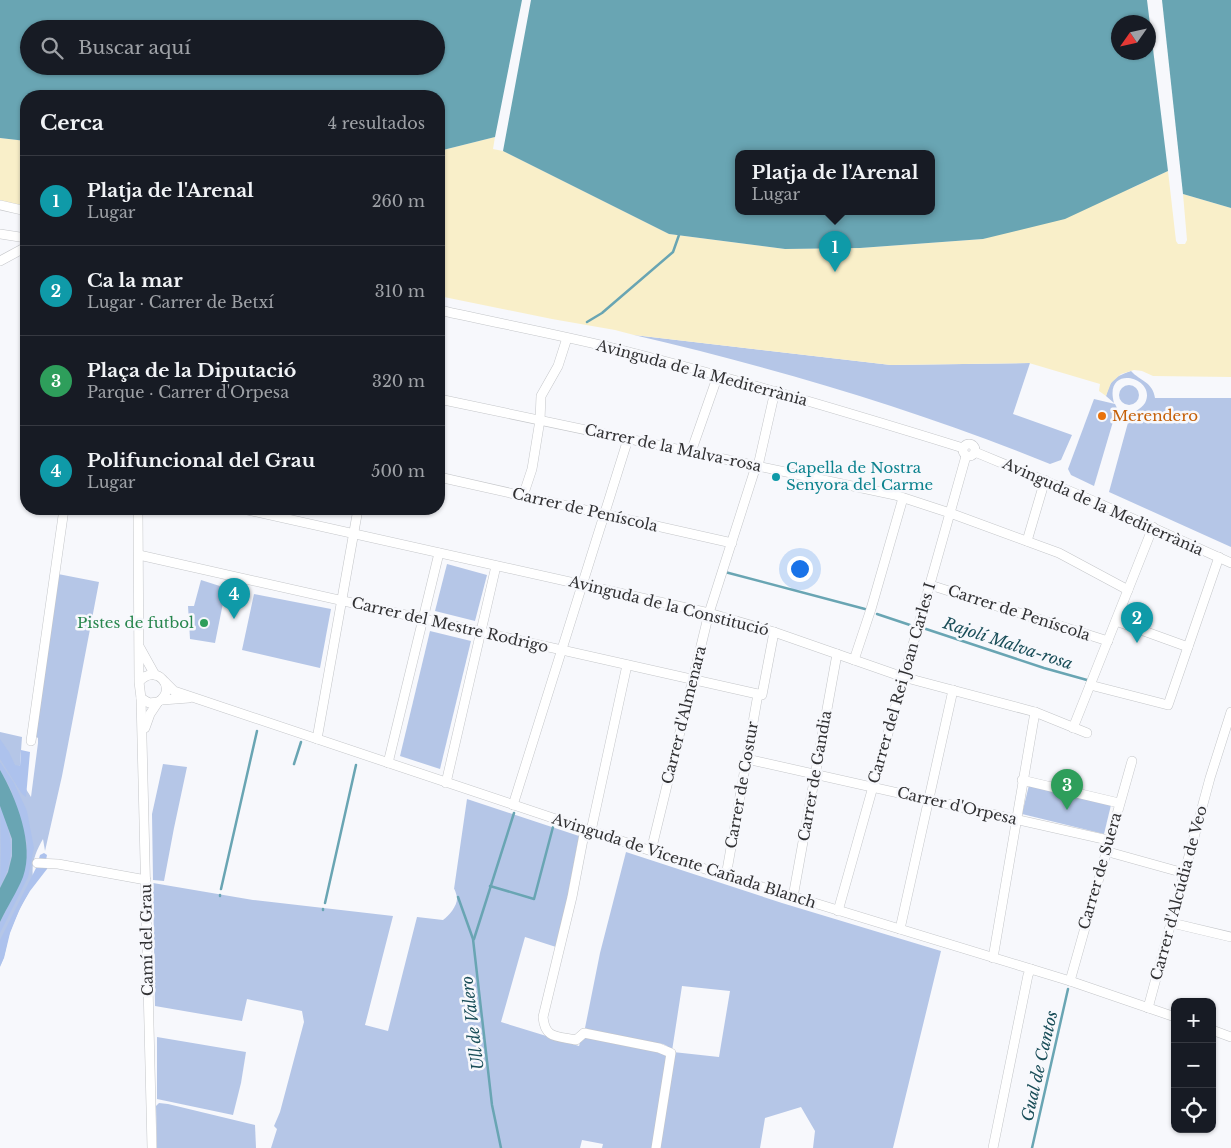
<!DOCTYPE html>
<html lang="es">
<meta charset="utf-8">
<style>
:root{--surface:#171b24;--page:#242831;--text:#f1f3f6;--muted:#9ea1a6;--line:#363941;--accent:#da9aa0}
body{margin:0;font-family:"Libre Baskerville",serif;background:var(--page);color:var(--text)}
.controls{position:absolute;right:15px;bottom:15px;display:grid;overflow:hidden;border-radius:10px;box-shadow:0 1px 4px #0004}
.controls button{width:45px;height:45px;display:grid;place-items:center;padding:0;border:0;border-bottom:1px solid var(--line);background:var(--surface);color:var(--text);font:25px sans-serif}
.compass{position:absolute;left:1111px;top:15px;width:45px;height:45px;border-radius:50%;background:var(--surface);box-shadow:0 1px 4px #0004;rotate:236deg}
.you{position:absolute;left:799px;top:568px;width:18px;height:18px;margin:-12px;border:4px solid #fff;border-radius:50%;background:#1a73e8;box-shadow:0 0 0 8px #1a73e833}
.badge{display:grid;place-items:center;width:32px;height:32px;border-radius:50%;background:var(--accent);color:#fff;font-size:16px;font-weight:700}
.pin{position:absolute;translate:-50% -41px;filter:drop-shadow(0 1px 2px #0008)}
.pin::after{content:'';position:absolute;top:26px;width:18px;height:15px;background:inherit;clip-path:polygon(0 0,100% 0,50% 100%)}
.popup{position:absolute;left:735px;top:150px;width:200px;height:65px;box-sizing:border-box;display:grid;place-content:center;border-radius:10px;background:var(--surface);filter:drop-shadow(0 1px 4px #0005);font-size:16px;white-space:nowrap;color:var(--muted)}
.popup b{font-size:19px;color:var(--text)}
.popup::after{content:'';position:absolute;left:50%;top:100%;margin-left:-10px;border:10px solid transparent;border-top-color:var(--surface)}
.list{margin:0;padding:0;list-style:none}
h2{display:flex;justify-content:space-between;align-items:center;height:65px;margin:0;padding:0 20px;font-size:21px}
h2 small{font-size:16px;font-weight:400;color:var(--muted)}
.list li{display:grid;grid-template-columns:32px 1fr auto;gap:15px;align-items:center;box-sizing:border-box;height:90px;padding:0 20px;border-top:1px solid var(--line)}
.list b{display:block;font-size:19px;white-space:nowrap}
.list p{margin:0;font-size:16px;white-space:nowrap;color:var(--muted)}
.list em{font-size:16px;font-style:normal;color:var(--muted)}
.icon{flex:none;width:28px;height:28px;fill:none;stroke:currentColor;stroke-width:2;stroke-linecap:round;stroke-linejoin:round}
.map{position:relative;flex:none;width:1231px;height:1148px;overflow:hidden}
.search{position:absolute;background:var(--surface);box-shadow:0 1px 4px #0004;left:20px;top:20px;width:425px;height:55px;display:flex;align-items:center;gap:12px;box-sizing:border-box;padding:0 18px;border-radius:28px;color:var(--muted);font-size:19px}
.panel{position:absolute;background:var(--surface);box-shadow:0 1px 4px #0004;left:20px;top:90px;width:425px;height:425px;border-radius:20px}
.map>svg:first-child{display:block}
.green{fill:#b5c6e7}
.forest{fill:#adc2ed}
.sand{fill:#f9efc9}
.water{fill:#69a5b3;fill-rule:evenodd}
.lines{fill:none;stroke-linecap:round;stroke-linejoin:round}
.stream{stroke:#69a5b3;stroke-width:2.5}
.minor-casing{stroke:#c4c6c9;stroke-width:10}
.minor{stroke:#fff;stroke-width:9}
.food-dot{fill:#e8710a;stroke:#f7f8fc;stroke-width:2}
.culture-dot{fill:#0f9aa8;stroke:#f7f8fc;stroke-width:2}
.leisure-dot{fill:#2e9e5b;stroke:#f7f8fc;stroke-width:2}
.labels{text-anchor:middle;stroke-width:5;stroke-linejoin:round;paint-order:stroke}
.street-label{font-size:15px;fill:#313133;stroke:#f7f8fc}
.food-label{font-size:15px;fill:#c56008;stroke:#f7f8fc;text-anchor:start}
.culture-label{font-size:15px;fill:#0d838f;stroke:#f7f8fc;text-anchor:start}
.leisure-label{font-size:15px;fill:#27864d;stroke:#f7f8fc;text-anchor:end}
.water-label{font-size:16px;font-style:italic;fill:#194d58;stroke:#f7f8fc}
</style>
<div class="map">
<svg width="1231" height="1148" viewBox="0 0 1231 1148">
<rect width="100%" height="100%" fill="#f7f8fc"/>
<!-- green -->
<g class="green">
<path d="M634 335 891 365 1030 363 1013 414 1072 435 1061 460 1050 464C915 409 775 368 634 335Z"/>
<path d="M1131 371C1140 381 1153 382 1155 398H1231V547L1109 492 1129 419C1132 411 1141 410 1145 403 1158 377 1103 363 1114 403L1106 396C1111 378 1115 377 1131 371Z"/>
<circle cx="1129" cy="395" r="10"/>
<path d="M1094 399 1115 404 1117 408 1094 486 1071 475 1068 469Z"/>
<path d="M447 564 487 575 475 621 435 611Z"/>
<path d="M58 574 99 582 62 776 45 851 43 839C36 851 31 863 33 877H37C27 895 17 913 10 932 6 943 6 955 0 967V732L22 737 19 778 31 797 38 743V738L33 735Z"/>
<path d="M201 580 226 588 215 643 190 639 188 606H194Z"/>
<path d="M254 594 331 609 320 668 242 650Z"/>
<path d="M430 631 471 641 440 769 400 756Z"/>
<path d="M163 764 187 767 174 828 164 881 153 880 152 814Z"/>
<path d="M1029 785 1111 805 1104 834 1022 814Z"/>
<path d="M467 799 579 836 565 910 556 947 525 937 501 1022 579 1046 581 1039 591 1037 663 1053 667 1057 654 1148H602L603 1144 582 1140 580 1148H271L277 1129 274 1126 280 1112 304 1022 302 1011 247 999 242 1021 155 1006 153 883 253 900 393 916 365 1025 388 1031 417 917 443 920C449 916 458 905 457 897 457 897 455 889 454 889Z"/>
<path d="M626 852 782 903 941 951 893 1148H813L815 1131 801 1107 765 1118 760 1148H659L673 1052 719 1057 730 991 682 986 672 1051 667 1046 663 1044 604 1035 585 1028 600 953Z"/>
<path d="M157 1037 246 1052 241 1083 233 1115 157 1099Z"/>
<path d="M159 1103 168 1104 255 1125 256 1148H157L156 1106Z"/>
</g>
<!-- forest -->
<g class="forest">
<path d="M0 739 9 752 15 765 20 766 21 750 30 752 26 797 22 794 0 759Z"/>
<path d="M0 762 14 783 27 811 34 848 28 877 0 933V923L23 876 26 864 27 843 11 789 0 770Z"/>
<path d="M0 806C13 838 16 856 0 887L1 850Z"/>
<path d="M44 853 47 855 46 860 49 862 47 869 30 891 20 908 10 933 4 958 0 966V940L36 868 40 855Z"/>
</g>
<!-- sand -->
<g class="sand">
<path d="M495 137 493 149 503 151 669 234 785 249 860 248 983 239 1134 187 1168 171 1176 241 1178 244H1185L1187 240 1183 194 1231 208V377L1153 376 1142 371 1134 370 1121 374 1111 383 1106 396 1099 391 1100 384 1029 363 891 365 634 335 615 330 552 319 439 296V151Z"/>
<path d="M0 138 26 141V206L0 201Z"/>
</g>
<!-- water -->
<g class="water">
<path d="M0 0H522L495 137 439 151V96H26V141L0 138ZM29 29H436V66H29Z"/>
<path d="M531 0H1147L1168 171 1065 219 983 239 860 248 785 249 669 234 503 151ZM1118 22H1148V52H1118ZM931 153V211H739V153Z"/>
<path d="M1162 0H1231V208L1183 194Z"/>
<path d="M0 770C16 798 35 845 23 877 17 892 7 907 0 922V888L8 872 12 856V839L0 806Z"/>
</g>
<g class="lines">
<!-- stream -->
<g class="stream">
<path d="M587 322 602 313 673 252 679 235"/>
<path d="M725 572 865 609"/>
<path d="M877 614 910 625"/>
<path d="M923 628 1044 668 1087 680"/>
<path d="M294 764 301 742"/>
<path d="M490 886 534 899 553 827"/>
<path d="M221 889 257 731"/>
<path d="M220 896V895"/>
<path d="M458 897 473 939 492 1105 501 1148"/>
<path d="M325 903 356 765"/>
<path d="M323 910V909"/>
<path d="M474 939 514 813"/>
<path d="M1032 1148 1068 989"/>
</g>
<defs>
<g id="minor">
<path d="M0 205 26 211"/>
<path d="M0 234 26 238"/>
<path d="M0 261 26 247"/>
<path d="M439 310C497 323 555 334 613 348 731 377 847 412 963 448"/>
<path d="M439 399 895 495 950 513 1059 553 1128 590"/>
<circle cx="969" cy="450" r="6"/>
<path d="M691 452 718 375"/>
<path d="M975 452 1096 502 1231 563"/>
<path d="M758 466 775 391"/>
<path d="M439 477 732 543"/>
<path d="M523 496 532 469 540 420 541 396 558 366 567 338"/>
<path d="M138 509 139 682 141 698 149 703 158 702C179 689 156 662 139 682"/>
<path d="M243 509 709 613 774 632 903 677 1035 712 1087 733"/>
<path d="M1027 541 1045 480"/>
<path d="M139 555 762 695 774 632"/>
<path d="M930 585 1108 641"/>
<path d="M1116 621 1188 647"/>
<path d="M140 648 155 675"/>
<path d="M854 660 871 609 903 498"/>
<path d="M165 682 174 691 195 698 726 876 1070 981 1175 1017"/>
<path d="M1090 685 1168 705 1219 557"/>
<path d="M141 698 152 1148"/>
<path d="M162 700 189 698"/>
<path d="M145 728 150 714 158 702"/>
<path d="M1073 728 1153 527"/>
<path d="M317 739 358 509"/>
<path d="M31 741 64 509"/>
<path d="M747 759 1108 840"/>
<path d="M388 763 439 553"/>
<path d="M1022 780 1119 803"/>
<path d="M446 783 496 566"/>
<path d="M513 805 628 439"/>
<path d="M585 829 572 897 543 1017C545 1039 557 1036 576 1040L584 1033 659 1048 671 1053 656 1148"/>
<path d="M591 831 627 665"/>
<path d="M651 851 709 613 756 466"/>
<path d="M1105 851 1184 873"/>
<path d="M37 863 58 864 146 880"/>
<path d="M726 876 758 694"/>
<path d="M793 897 837 654"/>
<path d="M838 911 966 456"/>
<path d="M1172 923 1231 937"/>
<path d="M900 929 953 690"/>
<path d="M993 958 1035 712"/>
<path d="M1070 981 1132 761"/>
<path d="M1148 1008 1210 778 1231 712"/>
<path d="M1212 1030 1231 1037"/>
<path d="M993 1148 1028 975 1031 969"/>
</g>
</defs>
<!-- minor casing -->
<use href="#minor" class="minor-casing"/>
<!-- minor -->
<use href="#minor" class="minor"/>
</g>
<!-- markers -->
<circle class="food-dot" cx="1102" cy="416" r="5"/>
<circle class="culture-dot" cx="776" cy="477" r="5"/>
<circle class="leisure-dot" cx="204" cy="623" r="5"/>
<g class="labels">
<!-- street labels -->
<g class="street-label">
<text transform="translate(702 373) rotate(15)" y="5">Avinguda de la Mediterrània</text>
<text transform="translate(673 448) rotate(12)" y="5">Carrer de la Malva-rosa</text>
<text transform="translate(1103 507) rotate(24)" y="5">Avinguda de la Mediterrània</text>
<text transform="translate(585 510) rotate(13)" y="5">Carrer de Peníscola</text>
<text transform="translate(669 606) rotate(14)" y="5">Avinguda de la Constitució</text>
<text transform="translate(1019 613) rotate(18)" y="5">Carrer de Peníscola</text>
<text transform="translate(450 625) rotate(13)" y="5">Carrer del Mestre Rodrigo</text>
<text transform="translate(902 683) rotate(-74)" y="5">Carrer del Rei Joan Carles I</text>
<text transform="translate(684 715) rotate(-76)" y="5">Carrer d'Almenara</text>
<text transform="translate(815 776) rotate(-80)" y="5">Carrer de Gandia</text>
<text transform="translate(742 785) rotate(-80)" y="5">Carrer de Costur</text>
<text transform="translate(957 806) rotate(13)" y="5">Carrer d'Orpesa</text>
<text transform="translate(684 861) rotate(18)" y="5">Avinguda de Vicente Cañada Blanch</text>
<text transform="translate(1100 871) rotate(-74)" y="5">Carrer de Suera</text>
<text transform="translate(1179 893) rotate(-75)" y="5">Carrer d'Alcúdia de Veo</text>
<text transform="translate(147 940) rotate(-91)" y="5">Camí del Grau</text>
</g>
<!-- food labels -->
<g class="food-label">
<text x="1112" y="421">Merendero</text>
</g>
<!-- culture labels -->
<g class="culture-label">
<text x="786" y="473">Capella de Nostra<tspan x="786" dy="17">Senyora del Carme</tspan></text>
</g>
<!-- leisure labels -->
<g class="leisure-label">
<text x="194" y="628">Pistes de futbol</text>
</g>
<!-- water labels -->
<g class="water-label">
<text transform="translate(1008 643) rotate(18)" y="6">Rajolí Malva-rosa</text>
<text transform="translate(472 1023) rotate(-97)" y="6">Ull de Valero</text>
<text transform="translate(1039 1066) rotate(-77)" y="6">Gual de Cantos</text>
</g>
</g>
</svg>
<div class="controls">
<button>+</button>
<button>−</button>
<button><svg class="icon" aria-label="locate" viewBox="0 0 24 24"><circle cx="12" cy="12" r="6"/><path d="M12 2v4M12 18v4M2 12h4M18 12h4"/></svg></button>
</div>
<svg class="compass" viewBox="-18 -18 36 36"><path d="M0-13l5 13h-10z" fill="#e53935"/><path d="M0 13l5-13h-10z" fill="#9ea1a6"/></svg>
<div class="you"></div>
<div class="pin badge" style="left:835px;top:272px;background:#0f9aa8">1</div>
<div class="popup"><b>Platja de l'Arenal</b>Lugar</div>
<div class="pin badge" style="left:1137px;top:643px;background:#0f9aa8">2</div>
<div class="pin badge" style="left:1067px;top:810px;background:#2e9e5b">3</div>
<div class="pin badge" style="left:234px;top:619px;background:#0f9aa8">4</div>
<div class="search"><svg class="icon" aria-label="search" viewBox="0 0 24 24"><circle cx="10" cy="10" r="6"/><path d="M15 15l6 6"/></svg>Buscar aquí</div>
<section class="panel">
<h2>Cerca<small>4 resultados</small></h2>
<ul class="list">
<li><span class="badge" style="background:#0f9aa8">1</span><div><b>Platja de l'Arenal</b><p>Lugar</p></div><em>260 m</em></li>
<li><span class="badge" style="background:#0f9aa8">2</span><div><b>Ca la mar</b><p>Lugar · Carrer de Betxí</p></div><em>310 m</em></li>
<li><span class="badge" style="background:#2e9e5b">3</span><div><b>Plaça de la Diputació</b><p>Parque · Carrer d'Orpesa</p></div><em>320 m</em></li>
<li><span class="badge" style="background:#0f9aa8">4</span><div><b>Polifuncional del Grau</b><p>Lugar</p></div><em>500 m</em></li>
</ul>
</section>
</div>
